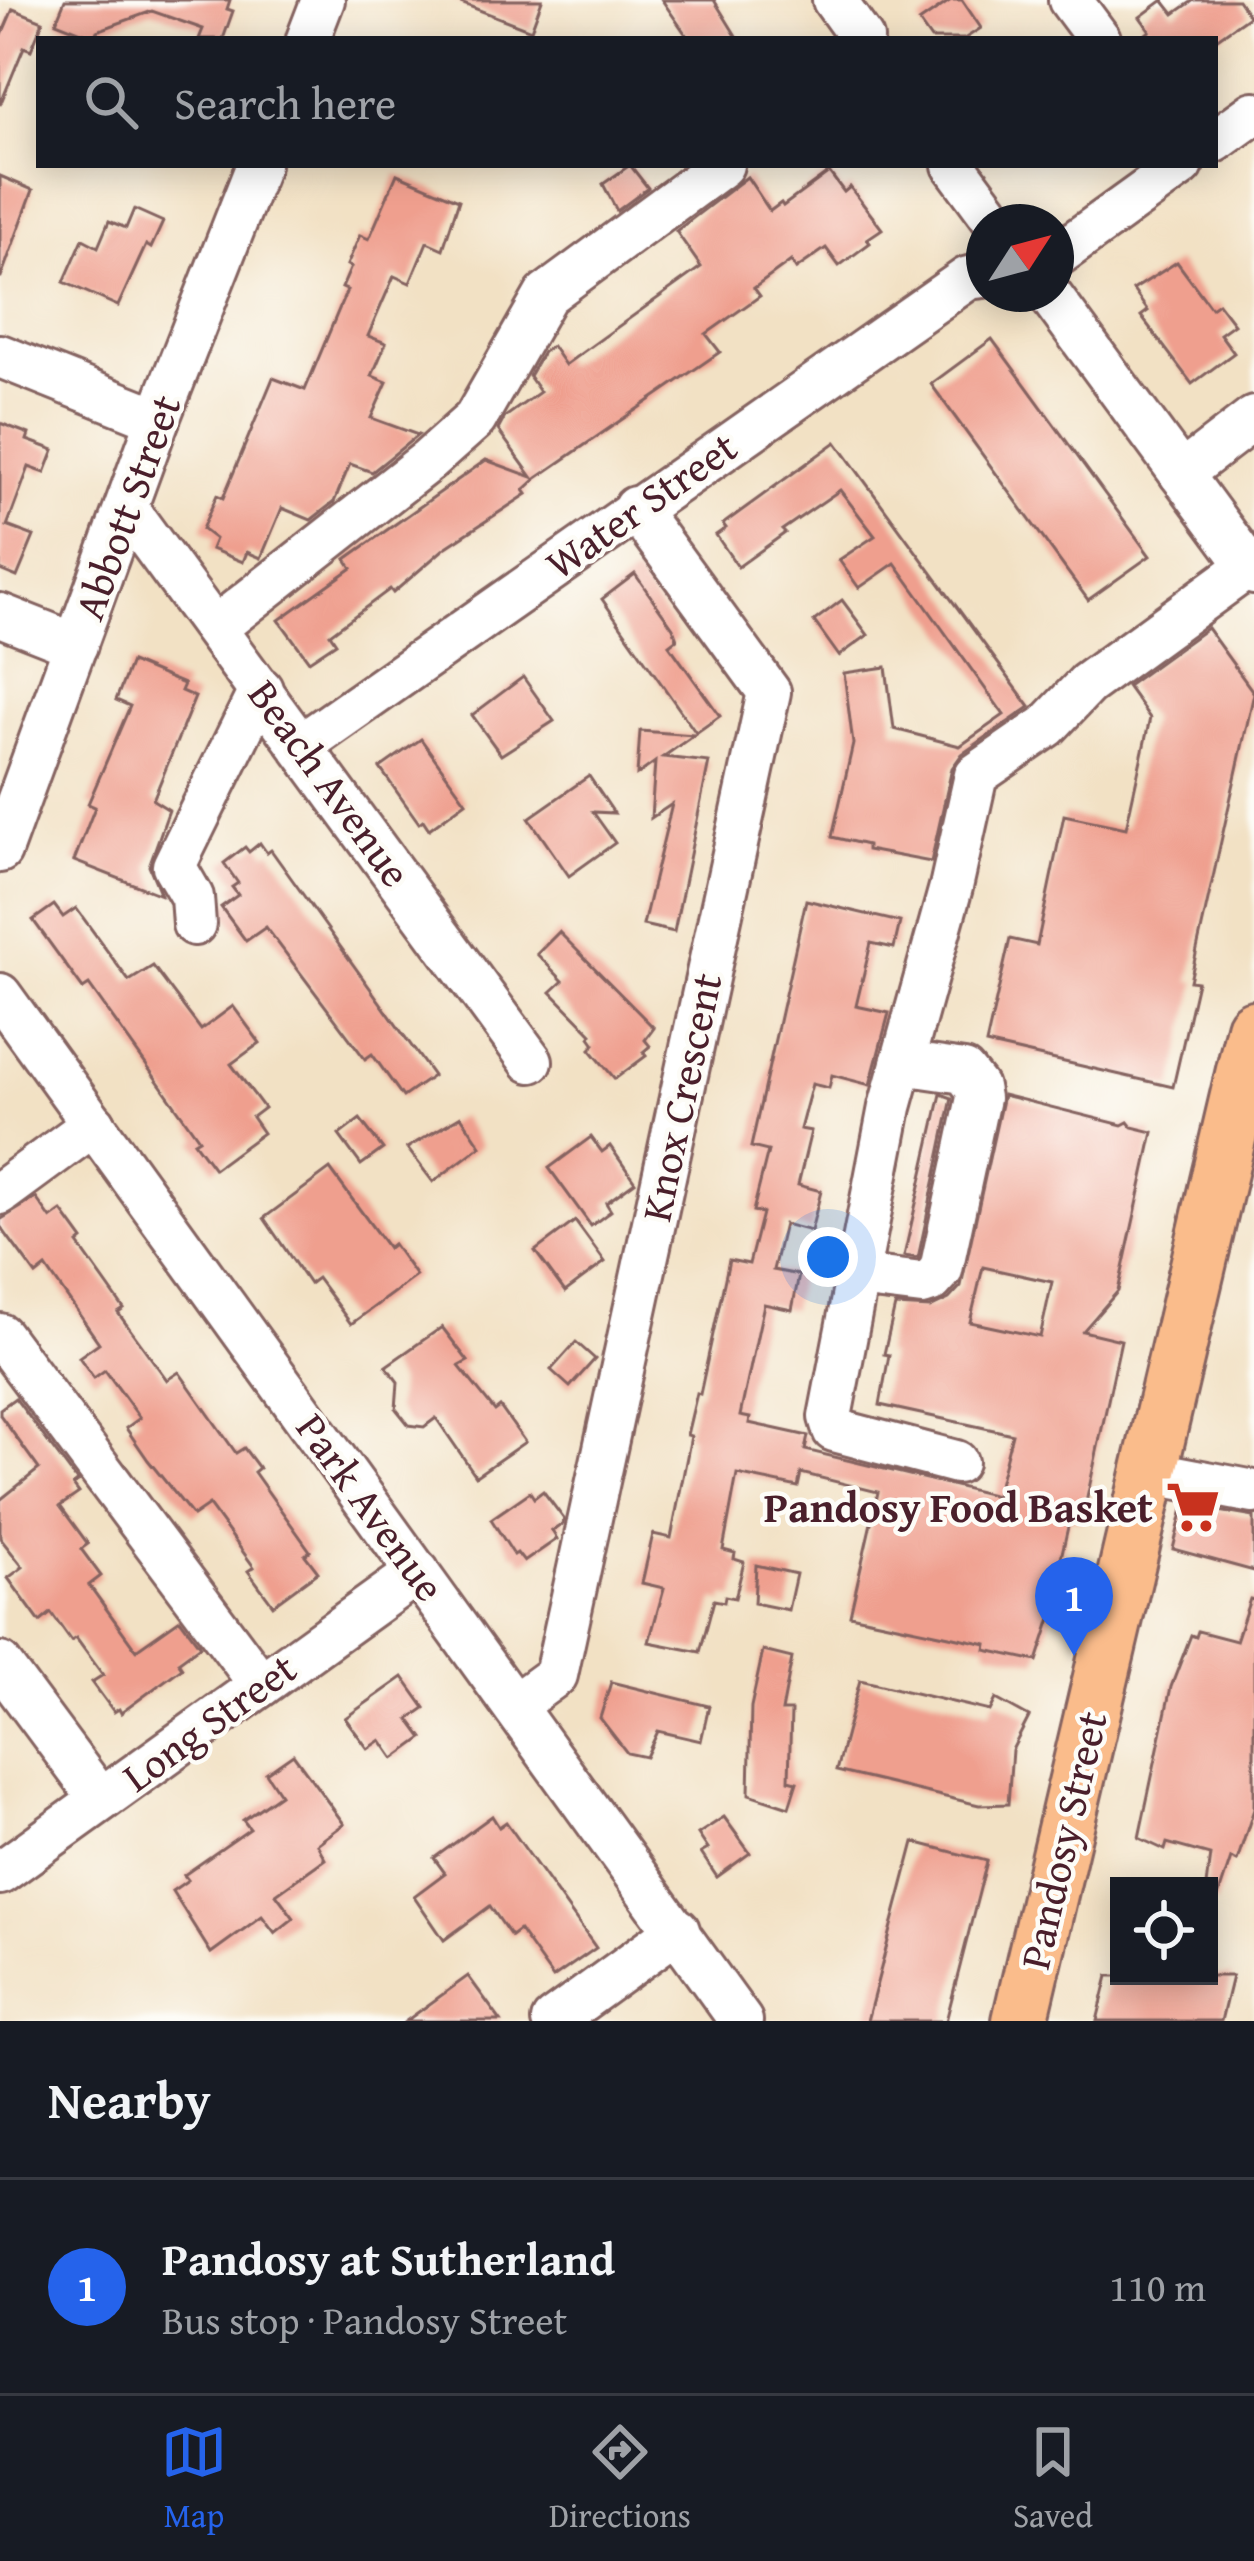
<!DOCTYPE html>
<meta charset="utf-8">
<style>
:root{--surface:#171b24;--page:#20242c;--text:#f1f3f6;--muted:#9ea1a6;--line:#363941;--accent:#2563eb}
body{margin:0;font-family:"Gentium Book Plus",serif;background:var(--page);color:var(--text)}
.controls{position:absolute;right:36px;bottom:36px;display:grid;overflow:hidden;border-radius:0px;box-shadow:0 6px 30px #0003}
.controls button{width:108px;height:108px;display:grid;place-items:center;padding:0;border:0;border-bottom:3px solid var(--line);background:var(--surface);color:var(--text);font:60px sans-serif}
.compass{position:absolute;left:966px;top:204px;width:108px;height:108px;border-radius:50%;background:var(--surface);box-shadow:0 6px 30px #0003;rotate:54deg}
.you{position:absolute;left:828px;top:1257px;width:42px;height:42px;margin:-30px;border:9px solid #fff;border-radius:50%;background:#1a73e8;box-shadow:0 0 0 18px #1a73e833}
.badge{display:grid;place-items:center;width:78px;height:78px;border-radius:50%;background:var(--accent);color:#fff;font-size:39px;font-weight:700}
.pin{position:absolute;translate:-50% -99px;filter:drop-shadow(0 3px 6px #0008)}
.pin::after{content:'';position:absolute;top:63px;width:42px;height:36px;background:inherit;clip-path:polygon(0 0,100% 0,50% 100%)}
.list{margin:0;padding:0;list-style:none}
h2{display:flex;justify-content:space-between;align-items:center;height:156px;margin:0;padding:0 48px;font-size:51px}
h2 small{font-size:39px;font-weight:400;color:var(--muted)}
.list li{display:grid;grid-template-columns:78px 1fr auto;gap:36px;align-items:center;box-sizing:border-box;height:216px;padding:0 48px;border-top:3px solid var(--line)}
.list b{display:block;font-size:45px;white-space:nowrap}
.list p{margin:0;font-size:39px;white-space:nowrap;color:var(--muted)}
.list em{font-size:39px;font-style:normal;color:var(--muted)}
.icon{flex:none;width:66px;height:66px;fill:none;stroke:currentColor;stroke-width:2;stroke-linecap:round;stroke-linejoin:round}
.map{position:relative;flex:none;width:1254px;height:2021px;overflow:hidden}
.search{position:absolute;background:var(--surface);box-shadow:0 6px 30px #0003;left:36px;right:36px;top:36px;height:132px;display:flex;align-items:center;gap:30px;box-sizing:border-box;padding:0 42px;border-radius:0px;color:var(--muted);font-size:45px}
.sheet{height:372px;background:var(--surface)}
nav{display:flex;justify-content:space-around;align-items:center;box-sizing:border-box;height:168px;border-top:3px solid var(--line);background:var(--surface);font-size:33px;color:var(--muted)}
nav a{display:grid;justify-items:center;gap:6px}
nav .on{color:var(--accent)}
.map>svg:first-child{display:block}
.building{fill:#ef9f8e;fill-rule:evenodd}
.lines{fill:none;stroke-linecap:round;stroke-linejoin:round}
.minor-casing{stroke:#856361;stroke-width:48}
.major-casing{stroke:#856361;stroke-width:60}
.minor{stroke:#fff;stroke-width:42}
.major{stroke:#fabc8b;stroke-width:54}
.labels{text-anchor:middle;stroke-width:9;stroke-linejoin:round;paint-order:stroke}
.street-label{font-size:42px;fill:#4a1f2b;stroke:#fdfcf7}
.poi-label{font-size:42px;font-weight:bold;fill:#4a1f2b;stroke:#fdfcf7;text-anchor:end}
</style>
<div class="map">
<svg width="1254" height="2021" viewBox="0 0 1254 2021">
<rect width="100%" height="100%" fill="#fdfcf7"/>
<filter id="ink" filterUnits="userSpaceOnUse"><feTurbulence type="fractalNoise" baseFrequency=".00833" numOctaves="2"/><feDisplacementMap in="SourceGraphic" scale="24" xChannelSelector="R" yChannelSelector="G"/><feConvolveMatrix kernelMatrix="1 2 1 2 8 2 1 2 1" color-interpolation-filters="sRGB"/></filter>
<filter id="wash" filterUnits="userSpaceOnUse"><feTurbulence type="fractalNoise" baseFrequency=".004" numOctaves="4" result="noise"/><feDisplacementMap in="SourceGraphic" scale="48" xChannelSelector="R" yChannelSelector="G"/><feGaussianBlur stdDeviation="2.7" result="paint"/><feColorMatrix in="noise" values="0 0 0 0 0 0 0 0 0 0 0 0 0 0 0 0 0 1.4 0 .05"/><feComposite in="paint" operator="in"/></filter>
<g filter="url(#wash)">
<rect width="100%" height="100%" fill="#f2e1c4"/>
<g id="blocks">
<!-- building -->
<g class="building">
<path d="M65 0H230L227 9 233 11 223 39H199L203 29 152 11 97 31 94 37 56 22Z"/>
<path d="M453 0H542L531 30Z"/>
<path d="M662 0H714L738 39H689Z"/>
<path d="M951 0H962L981 28 964 39H931L919 22Z"/>
<path d="M1163 0 1174 14 1194 0H1238L1249 16 1216 39H1139L1150 31 1140 17Z"/>
<path d="M13 9 43 21 31 50 24 47 0 105V39Z"/>
<path d="M630 165 648 188 617 211 603 184Z"/>
<path d="M829 172 844 192 850 187 882 229 867 239 870 243 839 266 826 248 796 269 791 261 754 288 760 296 706 334 720 352 537 478 524 490 527 494 445 548 393 593 390 589 330 634 336 643 309 661 279 620 352 568 346 559 486 460 532 477 498 430 505 417 540 392 529 376 543 352 552 346 565 365 701 267 676 231 747 177 770 211 781 203 783 206Z"/>
<path d="M397 174 459 200 443 249 427 242 410 283 394 276 368 336 386 343 372 376 387 382 371 418 418 435 372 472 350 464 334 502 311 520 282 508 261 558 247 552 243 562 211 549 215 539 202 529 217 495 223 498 273 378 305 390 347 290 342 288 351 267 347 265 360 235 369 239Z"/>
<path d="M0 176 33 190 1 277H0Z"/>
<path d="M134 209 163 222 151 248 146 245 118 306 64 282 83 239 98 247 109 221 126 228Z"/>
<path d="M1177 262 1211 308 1218 303 1234 324 1220 334 1234 353 1192 384 1141 316 1148 311 1133 290Z"/>
<path d="M992 339 1150 556 1088 600 931 384Z"/>
<path d="M0 423 29 434 27 440 54 450 45 473 29 467 7 526 34 536 17 577 0 570Z"/>
<path d="M836 442 1030 707 962 754 952 768 931 862 867 850V845L832 837 853 744 844 673 886 667 894 729 960 746 1004 715 895 563 859 588 839 560 875 536 840 490 782 530 785 533 738 567 716 535 726 528 723 524Z"/>
<path d="M635 574 673 628 677 639 669 645 720 716 696 733 602 599Z"/>
<path d="M842 600 868 635 839 656 814 621Z"/>
<path d="M1207 628 1254 693 1190 981 1197 982 1173 1087 986 1044 1010 939 1037 945 1064 815 1126 828 1150 718 1127 686Z"/>
<path d="M131 662 184 684 181 691 195 697 153 800 169 810 149 866 161 895 74 861 95 807 88 804 130 706 116 700Z"/>
<path d="M523 677 554 721 501 755 472 715Z"/>
<path d="M640 731 694 735 663 757 709 762 674 932 643 925 672 804 651 818 655 762 637 775Z"/>
<path d="M421 739 466 802 429 829 423 820 419 823 380 768Z"/>
<path d="M589 776 614 813 593 812 615 843 569 876 529 818Z"/>
<path d="M260 843 267 853 271 850 433 1076 403 1097 372 1054 365 1059 266 927 246 941 221 907 238 895 232 887 238 883 224 863 245 847 249 852Z"/>
<path d="M806 900 900 922 894 948 871 943 856 1006 889 1013 870 1085 832 1075 829 1088 812 1084 800 1129 811 1131 798 1185 821 1191 811 1231 784 1224 773 1270 799 1275 792 1310 764 1304 740 1416 750 1418 749 1423 808 1436 805 1450 996 1496 1012 1434 880 1405 889 1355 884 1354 895 1306 930 1308 949 1299 961 1286 1003 1095 1122 1125 1128 1122 1132 1127 1153 1132 1118 1291 1083 1331 1121 1340 1082 1521 1070 1518 1053 1593 1059 1594 1037 1661 986 1650 987 1644 850 1615 878 1492 801 1473 798 1487 737 1474 723 1550 735 1553 734 1559 744 1562 735 1598 725 1596 724 1602 714 1600 700 1652 649 1642 664 1588 642 1583 653 1534 671 1538 691 1436 687 1435 697 1393 700 1394 729 1260 749 1264 762 1213 753 1211 768 1151 751 1147ZM983 1267 1052 1282 1040 1337 970 1322Z"/>
<path d="M54 905 63 917 76 908 129 981 153 966 201 1030 233 1006 260 1043 231 1064 264 1108 252 1117 263 1133 214 1169 194 1142 199 1139 89 985 83 989 33 920Z"/>
<path d="M559 932 654 1028 645 1040 650 1046 643 1052 646 1056 615 1079 590 1049 595 1044 590 1037 592 1034 551 992 563 981 537 954Z"/>
<path d="M941 1094 952 1098 918 1258 904 1256Z"/>
<path d="M461 1116 481 1146 433 1182 407 1148Z"/>
<path d="M360 1119 383 1149 361 1165 339 1135Z"/>
<path d="M591 1137 602 1152 610 1146 635 1182 606 1203 611 1211 591 1226 549 1168Z"/>
<path d="M330 1169 388 1248 393 1244 416 1276 351 1324 317 1278 309 1284 264 1218Z"/>
<path d="M36 1198 51 1219 62 1211 83 1240 78 1244 124 1309 118 1313 167 1380 179 1372 236 1453 244 1448 259 1468 254 1472 310 1551 305 1555 318 1572 273 1605 248 1571 254 1567 209 1505 193 1516 148 1460 126 1428 140 1418 105 1370 94 1378 79 1357 99 1343 46 1267 36 1275 0 1226V1220Z"/>
<path d="M575 1221 605 1262 565 1292 535 1251Z"/>
<path d="M442 1327 468 1361 459 1366 495 1411 500 1407 525 1442 476 1476 436 1418 424 1427 409 1425 396 1409 398 1382 386 1366Z"/>
<path d="M576 1342 595 1359 570 1387 551 1370Z"/>
<path d="M15 1398 78 1482 73 1485 79 1493 60 1506 88 1544 81 1549 101 1576 89 1585 136 1650 180 1619 200 1646 178 1662 182 1668 121 1713 119 1709 114 1712 92 1682 103 1675 76 1638 71 1641 51 1613 40 1622 8 1578 23 1567 0 1538V1500L39 1469 0 1415V1409Z"/>
<path d="M543 1491 564 1519 563 1524 552 1531 557 1539 524 1562 517 1553 514 1555 491 1519 530 1492 534 1498Z"/>
<path d="M1184 1505 1254 1517V1571L1173 1549Z"/>
<path d="M756 1565 796 1574 788 1610 754 1603Z"/>
<path d="M1250 1599 1254 1600V1809L1237 1861 1231 1858 1216 1903 1209 1901V1886H1206L1210 1855 1167 1843 1165 1850 1139 1838 1171 1687 1191 1635 1196 1637 1198 1631 1236 1641Z"/>
<path d="M763 1651 792 1658 782 1711H791L789 1780 797 1782 789 1807 749 1794 751 1707Z"/>
<path d="M403 1677 425 1708 409 1719 423 1738 394 1759 381 1740 368 1749 345 1718Z"/>
<path d="M860 1680 990 1711 996 1699 1029 1717 1012 1750 1008 1804 979 1805 836 1771Z"/>
<path d="M611 1682 709 1706 701 1741 658 1731 646 1757 627 1753 600 1718Z"/>
<path d="M293 1754 344 1824 317 1844 325 1859 276 1894 294 1918 275 1933 262 1916 211 1953 172 1891 188 1880 184 1875 250 1829 243 1820 280 1794 266 1773Z"/>
<path d="M492 1816 499 1827 506 1822 596 1948 553 1978 519 1930 511 1936 490 1906 444 1940 414 1896 445 1873 434 1858Z"/>
<path d="M724 1817 750 1853 717 1877 701 1853 708 1849 698 1834Z"/>
<path d="M914 1842 987 1861 946 2021H867Z"/>
<path d="M468 1976 501 2021H406Z"/>
<path d="M1108 1976H1232L1221 2021H1097Z"/>
</g>
</g>
</g>
<g filter="url(#ink)">
<use href="#blocks" fill-opacity="0" stroke="#856361" stroke-width="3"/>
<g class="lines">
<defs>
<g id="minor">
<path d="M834 0 862 39"/>
<path d="M1070 0 1099 39"/>
<path d="M308 39 323 0"/>
<path d="M1215 141 1254 113"/>
<path d="M954 165 996 222"/>
<path d="M1056 256 1182 165"/>
<path d="M1049 294 1254 573"/>
<path d="M0 356 158 419"/>
<path d="M1181 474 1254 418"/>
<path d="M126 508 531 1061"/>
<path d="M0 615 76 645"/>
<path d="M215 628 429 460 475 419 546 295 722 165"/>
<path d="M303 744 968 278 984 276"/>
<path d="M0 851 158 419 258 165"/>
<path d="M194 924 192 897 174 866 261 689"/>
<path d="M0 995 741 2021"/>
<path d="M0 1193 94 1124"/>
<path d="M857 1276 922 1284 931 1281 941 1270 978 1098 976 1087 964 1072 902 1063"/>
<path d="M0 1335 261 1685"/>
<path d="M956 1462 834 1430 830 1417 890 1107 951 887 976 775 1047 726 1087 684 1249 566"/>
<path d="M1149 1472 1254 1492"/>
<path d="M0 1664 101 1800"/>
<path d="M515 1705 556 1675 769 692 635 508"/>
<path d="M0 1873 418 1572"/>
<path d="M553 2021 678 1930"/>
</g>
<path id="major" d="M1020 2021 1254 1028"/>
</defs>
<!-- minor casing -->
<use href="#minor" class="minor-casing"/>
<!-- major casing -->
<use href="#major" class="major-casing"/>
<!-- minor -->
<use href="#minor" class="minor"/>
<!-- major -->
<use href="#major" class="major"/>
</g>
</g>
<!-- icons -->
<defs>
<symbol id="supermarket-bare" viewBox="-9 -9 18 18"><path d="M-6-5.5h2.5l.6 2H6L4.5 2H-2.5L-4.4-4H-6ZM-1.5 3.2a1.3 1.3 0 1 0 .1 0ZM3 3.2a1.3 1.3 0 1 0 .1 0Z" fill="#c8321e" stroke="#fdfcf7" stroke-width="2.5" paint-order="stroke"/></symbol>
</defs>
<g fill-rule="evenodd">
<use href="#supermarket-bare" x="1155" y="1469" width="76" height="76"/>
</g>
<g class="labels">
<!-- street labels -->
<g class="street-label">
<text transform="translate(641 505) rotate(-35)" y="15">Water Street</text>
<text transform="translate(127 507) rotate(-70)" y="15">Abbott Street</text>
<text transform="translate(330 783) rotate(54)" y="15">Beach Avenue</text>
<text transform="translate(681 1097) rotate(-78)" y="15">Knox Crescent</text>
<text transform="translate(371 1507) rotate(54)" y="15">Park Avenue</text>
<text transform="translate(209 1722) rotate(-36)" y="15">Long Street</text>
<text transform="translate(1063 1840) rotate(-77)" y="15">Pandosy Street</text>
</g>
<!-- poi labels -->
<g class="poi-label">
<text x="1153" y="1522">Pandosy Food Basket</text>
</g>
</g>
</svg>
<div class="controls">
<button><svg class="icon" aria-label="locate" viewBox="0 0 24 24"><circle cx="12" cy="12" r="6"/><path d="M12 2v4M12 18v4M2 12h4M18 12h4"/></svg></button>
</div>
<svg class="compass" viewBox="-18 -18 36 36"><path d="M0-13l5 13h-10z" fill="#e53935"/><path d="M0 13l5-13h-10z" fill="#9ea1a6"/></svg>
<div class="you"></div>
<div class="pin badge" style="left:1074px;top:1656px">1</div>
<div class="search"><svg class="icon" aria-label="search" viewBox="0 0 24 24"><circle cx="10" cy="10" r="6"/><path d="M15 15l6 6"/></svg>Search here</div>
</div>
<section class="sheet">
<h2>Nearby<small></small></h2>
<ul class="list">
<li><span class="badge">1</span><div><b>Pandosy at Sutherland</b><p>Bus stop · Pandosy Street</p></div><em>110 m</em></li>
</ul>
</section>
<nav>
<a class="on"><svg class="icon" aria-label="map" viewBox="0 0 24 24"><path d="M3 6l6-2 6 2 6-2v14l-6 2-6-2-6 2zM9 4v14M15 6v14"/></svg>Map</a>
<a><svg class="icon" aria-label="directions" viewBox="0 0 24 24"><path d="M12 3l9 9-9 9-9-9zM9 14v-3h6M13 9l2 2-2 2"/></svg>Directions</a>
<a><svg class="icon" aria-label="saved" viewBox="0 0 24 24"><path d="M7 4h10v16l-5-4-5 4z"/></svg>Saved</a>
</nav>
